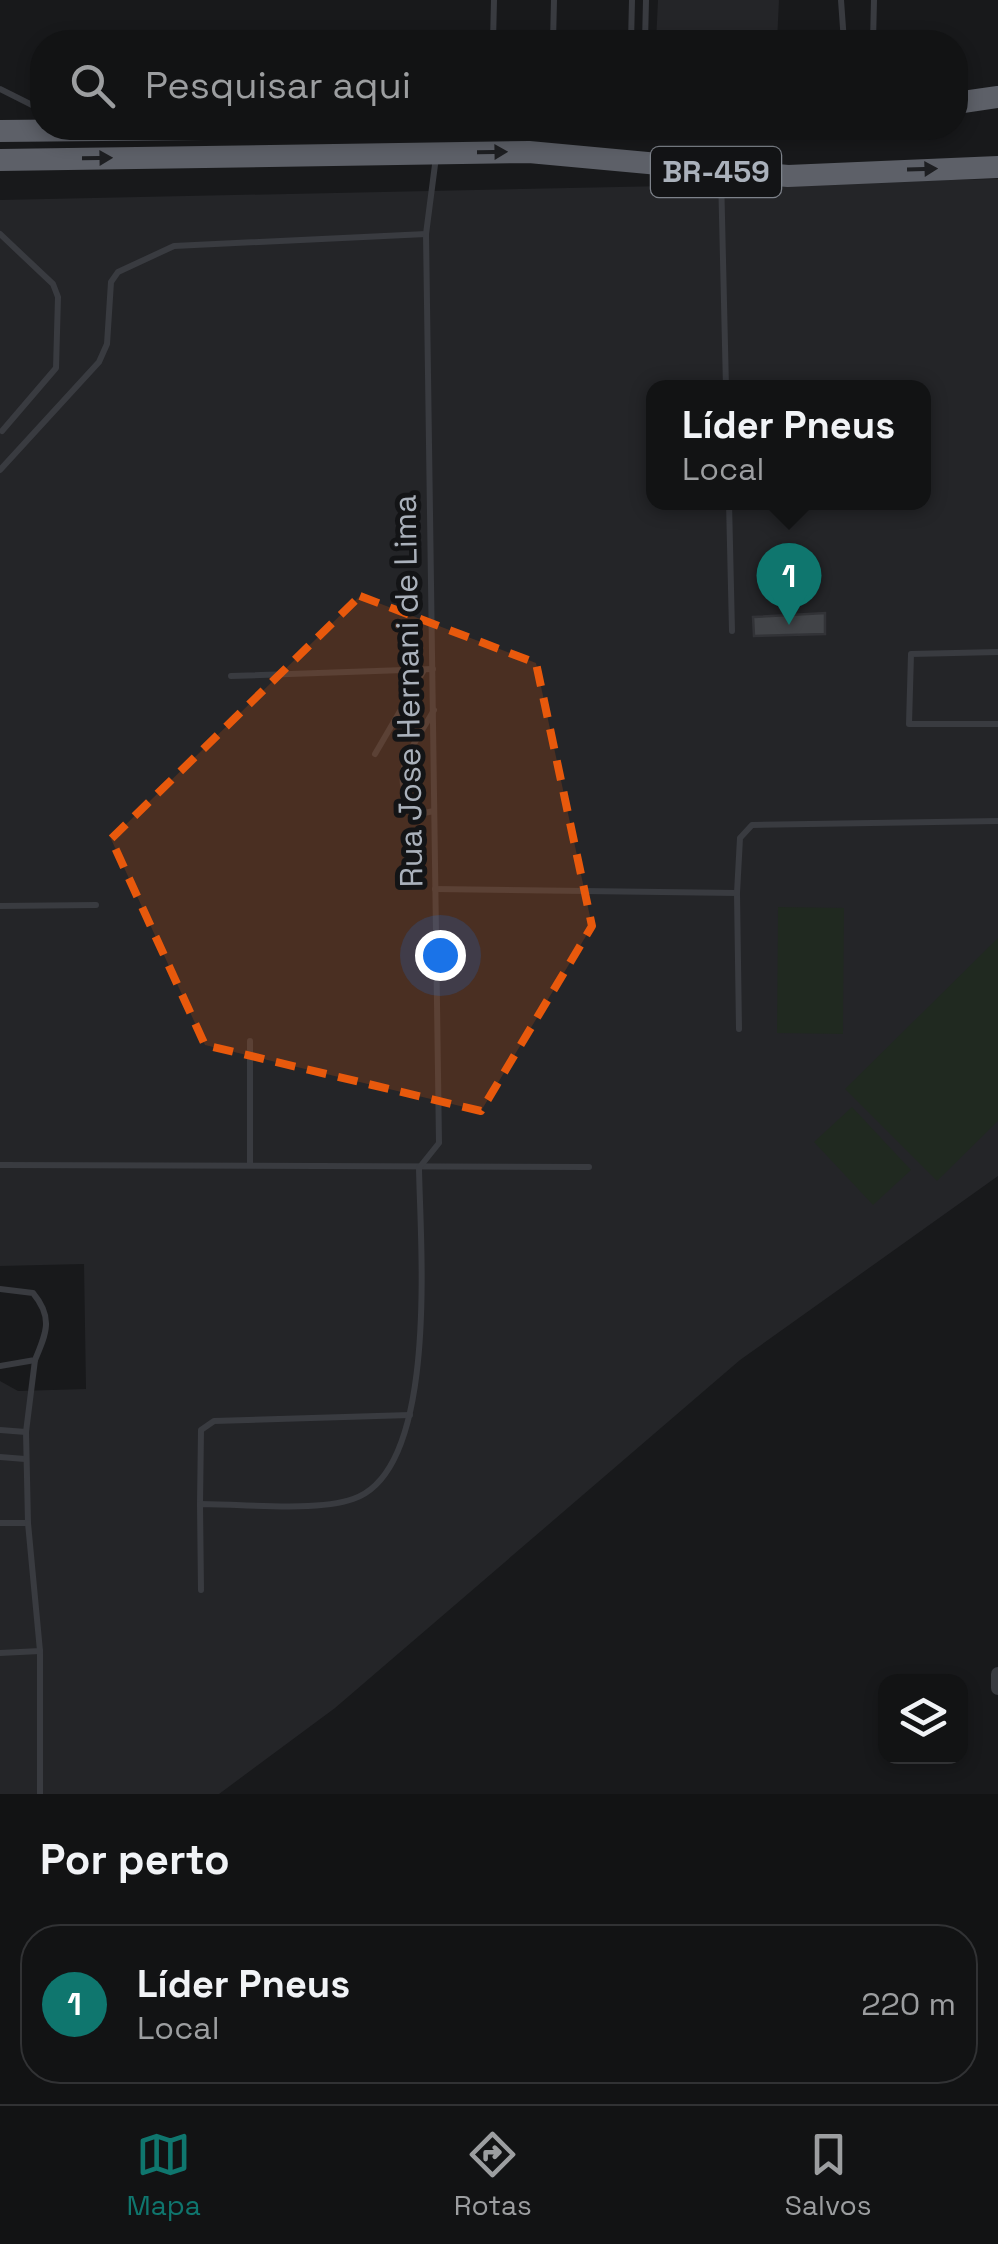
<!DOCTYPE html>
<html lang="pt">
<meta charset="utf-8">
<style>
:root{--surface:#121314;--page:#1b1c1d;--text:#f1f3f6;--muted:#9c9ea0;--line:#313234;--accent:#0f766e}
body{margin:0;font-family:"Space Grotesk",sans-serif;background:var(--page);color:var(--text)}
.controls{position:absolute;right:30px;bottom:30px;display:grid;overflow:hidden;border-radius:20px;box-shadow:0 5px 15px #0003}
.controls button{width:90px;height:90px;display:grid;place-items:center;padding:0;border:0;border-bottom:2px solid var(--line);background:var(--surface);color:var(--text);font:50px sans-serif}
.you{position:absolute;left:440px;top:955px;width:35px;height:35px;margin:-25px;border:8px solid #fff;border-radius:50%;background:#1a73e8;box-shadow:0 0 0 15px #1a73e833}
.badge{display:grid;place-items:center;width:65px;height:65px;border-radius:50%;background:var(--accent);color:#fff;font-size:32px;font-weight:700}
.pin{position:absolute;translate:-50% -82px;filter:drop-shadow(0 2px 5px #0008)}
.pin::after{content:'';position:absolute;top:52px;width:35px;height:30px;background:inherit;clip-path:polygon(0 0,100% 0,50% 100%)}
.popup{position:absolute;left:646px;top:380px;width:285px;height:130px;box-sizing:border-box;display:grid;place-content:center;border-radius:20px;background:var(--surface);filter:drop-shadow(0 2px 8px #0005);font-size:32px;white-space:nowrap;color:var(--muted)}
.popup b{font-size:38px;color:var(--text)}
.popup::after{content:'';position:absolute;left:50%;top:100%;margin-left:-20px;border:20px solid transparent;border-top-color:var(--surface)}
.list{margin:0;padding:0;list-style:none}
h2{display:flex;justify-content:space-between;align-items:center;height:130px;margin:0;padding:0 40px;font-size:42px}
h2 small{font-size:32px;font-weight:400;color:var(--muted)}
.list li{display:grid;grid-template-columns:65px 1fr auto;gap:30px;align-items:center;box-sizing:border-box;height:160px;margin:0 20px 20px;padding:0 20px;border:2px solid var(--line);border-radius:40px}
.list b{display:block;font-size:38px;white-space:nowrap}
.list p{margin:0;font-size:32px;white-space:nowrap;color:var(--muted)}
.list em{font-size:32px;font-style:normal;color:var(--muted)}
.icon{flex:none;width:55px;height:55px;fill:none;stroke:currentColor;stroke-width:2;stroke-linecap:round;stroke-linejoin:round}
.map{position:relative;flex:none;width:998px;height:1794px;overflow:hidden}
.search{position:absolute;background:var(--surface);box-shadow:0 5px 15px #0003;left:30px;right:30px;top:30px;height:110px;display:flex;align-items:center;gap:25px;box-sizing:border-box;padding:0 35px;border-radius:40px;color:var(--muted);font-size:38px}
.sheet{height:310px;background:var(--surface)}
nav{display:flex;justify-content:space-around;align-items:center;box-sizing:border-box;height:140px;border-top:2px solid var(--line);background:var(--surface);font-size:28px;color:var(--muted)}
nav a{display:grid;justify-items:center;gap:5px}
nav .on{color:var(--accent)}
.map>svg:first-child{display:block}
.built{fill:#242528;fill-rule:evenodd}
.green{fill:#202920}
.building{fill:#424448;stroke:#323337;stroke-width:2.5}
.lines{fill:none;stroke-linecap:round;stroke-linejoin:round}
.service{stroke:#393b40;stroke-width:6}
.minor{stroke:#393b40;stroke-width:14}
.trunk{stroke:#5d6068;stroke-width:22}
.oneway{fill:#1e1f22}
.marked{fill:#e8590c;fill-opacity:0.2;stroke:#e8590c;stroke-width:8;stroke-dasharray:20 12;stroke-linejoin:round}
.labels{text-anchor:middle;stroke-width:10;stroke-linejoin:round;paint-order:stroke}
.shield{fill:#131416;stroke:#7d828a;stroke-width:2.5}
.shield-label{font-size:30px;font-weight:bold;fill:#aab1bb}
.street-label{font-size:32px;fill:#aab1bb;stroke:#131416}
</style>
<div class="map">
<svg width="998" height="1794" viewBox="0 0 998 1794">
<rect width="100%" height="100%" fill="#18191b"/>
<!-- built -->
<g class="built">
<path d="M658 0H779L777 42H656Z"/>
<path d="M998 179V1176L740 1360 335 1708 219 1794H0V1381L18 1391 86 1389 84 1264 0 1266V200ZM654 388H924V502H654Z"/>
</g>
<!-- green -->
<g class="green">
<path d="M778 907 844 908 843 1034 777 1033Z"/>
<path d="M998 938V1121L937 1181 845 1089Z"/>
<path d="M852 1107 911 1170 873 1205 814 1142Z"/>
</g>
<!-- building -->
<path class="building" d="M825 613V634L754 636 753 617Z"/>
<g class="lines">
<!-- service -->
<g class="service">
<path d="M841 0 844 42"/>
<path d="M493 42 494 0"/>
<path d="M553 42 554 0"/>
<path d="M631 42 632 0"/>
<path d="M645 42 646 0"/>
<path d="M873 42 874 0"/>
<path d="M0 89 42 110"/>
<path d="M721 174 726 388"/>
<path d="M0 234 53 284 58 297 56 368 2 431"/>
<path d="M0 470 99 362 107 344 111 282 118 272 174 246 426 234"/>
<path d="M729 502 732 631"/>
<path d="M998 652 911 654 909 724H998"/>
<path d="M231 676 433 669"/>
<path d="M434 710C414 746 380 783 424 813L434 811"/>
<path d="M375 754 424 670"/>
<path d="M435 889 737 893 739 1029"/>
<path d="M737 893 740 838 752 825 998 821"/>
<path d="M0 906 96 905"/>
<path d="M250 1041V1165"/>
<path d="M0 1165 589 1167"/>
<path d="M0 1289 33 1293C53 1317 47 1332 35 1360L0 1366"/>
<path d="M0 1430 26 1432"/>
<path d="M0 1457 25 1459"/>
<path d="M200 1504 201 1430 214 1421 410 1415"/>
<path d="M0 1523H28L26 1432 35 1360"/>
<path d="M201 1590 200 1504C241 1504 316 1512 353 1499 440 1470 420 1241 419 1168L439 1143 426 234 436 157"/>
<path d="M40 1651V1794"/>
<path d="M0 1653 40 1651 28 1523"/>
</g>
<!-- minor -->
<path class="minor" d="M998 1674V1688"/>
<!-- trunk -->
<g class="trunk">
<path d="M956 103 998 97"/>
<path d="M0 131 314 128"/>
<path d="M0 160 529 152 788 176 998 167"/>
</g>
</g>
<!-- one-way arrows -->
<defs><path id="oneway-solid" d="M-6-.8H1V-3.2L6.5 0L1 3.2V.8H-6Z" transform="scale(2.5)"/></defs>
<g class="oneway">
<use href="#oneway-solid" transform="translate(492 152) rotate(-1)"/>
<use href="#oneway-solid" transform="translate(97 158) rotate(-1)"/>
<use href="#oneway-solid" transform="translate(922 169) rotate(-2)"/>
</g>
<!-- marked area -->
<path class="marked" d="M360 596 536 663 592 926 481 1111 205 1045 111 839Z"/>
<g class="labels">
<!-- shield labels -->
<rect class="shield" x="651" y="147" width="130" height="50" rx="8"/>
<g class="shield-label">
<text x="716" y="182">BR-459</text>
</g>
<!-- street labels -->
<g class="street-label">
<text transform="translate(408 691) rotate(-91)" y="11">Rua Jose Hernani de Lima</text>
</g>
</g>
</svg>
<div class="controls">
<button><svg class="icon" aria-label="layers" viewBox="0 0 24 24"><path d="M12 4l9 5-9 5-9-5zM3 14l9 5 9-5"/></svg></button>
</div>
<div class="you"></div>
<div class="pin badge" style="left:789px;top:625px">1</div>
<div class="popup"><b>Líder Pneus</b>Local</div>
<div class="search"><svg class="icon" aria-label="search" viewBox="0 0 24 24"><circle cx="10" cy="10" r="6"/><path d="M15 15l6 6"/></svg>Pesquisar aqui</div>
</div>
<section class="sheet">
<h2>Por perto<small></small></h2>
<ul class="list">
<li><span class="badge">1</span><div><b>Líder Pneus</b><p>Local</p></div><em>220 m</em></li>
</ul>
</section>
<nav>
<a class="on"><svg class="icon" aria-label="map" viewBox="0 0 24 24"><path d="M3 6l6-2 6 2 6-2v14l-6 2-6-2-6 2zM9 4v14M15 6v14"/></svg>Mapa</a>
<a><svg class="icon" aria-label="directions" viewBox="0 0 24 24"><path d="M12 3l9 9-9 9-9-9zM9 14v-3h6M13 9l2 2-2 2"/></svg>Rotas</a>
<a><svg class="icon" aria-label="saved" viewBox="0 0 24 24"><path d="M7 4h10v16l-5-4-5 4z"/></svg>Salvos</a>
</nav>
